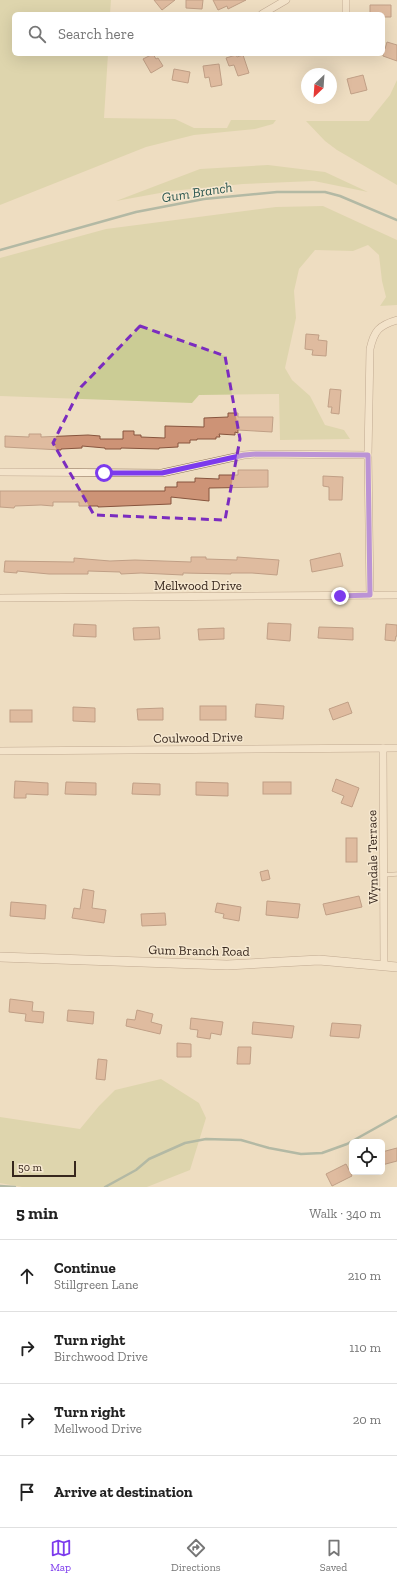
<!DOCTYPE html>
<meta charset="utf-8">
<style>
:root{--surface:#fff;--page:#f6f6f6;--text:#222;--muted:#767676;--line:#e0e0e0;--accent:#7c3aed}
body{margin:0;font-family:"Zilla Slab",serif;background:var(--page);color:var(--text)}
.controls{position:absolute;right:12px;bottom:12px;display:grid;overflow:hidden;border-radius:6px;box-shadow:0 4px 16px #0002}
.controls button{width:36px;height:36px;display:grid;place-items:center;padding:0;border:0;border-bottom:1px solid var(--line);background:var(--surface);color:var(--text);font:20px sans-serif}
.compass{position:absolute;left:301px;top:68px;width:36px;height:36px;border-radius:50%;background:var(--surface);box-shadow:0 4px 16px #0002;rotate:205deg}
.scale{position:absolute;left:12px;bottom:10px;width:64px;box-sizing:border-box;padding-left:4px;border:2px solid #37271d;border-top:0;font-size:11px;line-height:14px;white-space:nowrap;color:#37271d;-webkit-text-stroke:3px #f6e8d0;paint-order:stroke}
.stop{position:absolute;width:12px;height:12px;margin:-9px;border:3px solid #7c3aed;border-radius:50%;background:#fff}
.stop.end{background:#7c3aed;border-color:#fff;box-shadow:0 1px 4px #0008}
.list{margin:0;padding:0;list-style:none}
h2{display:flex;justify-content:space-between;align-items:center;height:52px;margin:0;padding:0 16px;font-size:17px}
h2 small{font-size:13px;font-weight:400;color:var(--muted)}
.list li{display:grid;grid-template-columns:26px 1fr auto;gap:12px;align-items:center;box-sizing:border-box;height:72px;padding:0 16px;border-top:1px solid var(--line)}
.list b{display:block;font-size:15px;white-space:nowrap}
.list p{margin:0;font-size:13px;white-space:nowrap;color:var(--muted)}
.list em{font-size:13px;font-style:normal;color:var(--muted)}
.icon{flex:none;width:22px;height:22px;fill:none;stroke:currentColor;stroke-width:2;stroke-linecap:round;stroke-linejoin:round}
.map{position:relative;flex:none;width:397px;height:1187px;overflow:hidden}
.search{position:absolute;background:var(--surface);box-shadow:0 4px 16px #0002;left:12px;right:12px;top:12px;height:44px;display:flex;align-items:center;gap:10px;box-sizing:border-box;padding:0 14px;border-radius:6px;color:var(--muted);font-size:15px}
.sheet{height:340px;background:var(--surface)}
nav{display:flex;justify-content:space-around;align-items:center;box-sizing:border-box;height:56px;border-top:1px solid var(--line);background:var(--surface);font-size:11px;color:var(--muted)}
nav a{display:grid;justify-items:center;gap:2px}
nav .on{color:var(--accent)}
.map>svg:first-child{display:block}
.green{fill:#cbcc95}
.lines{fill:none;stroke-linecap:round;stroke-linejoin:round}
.stream{stroke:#6b8e82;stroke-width:2.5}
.building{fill:#cd9376;stroke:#87553e}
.service-casing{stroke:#886d58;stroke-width:4.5}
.minor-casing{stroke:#886d58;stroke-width:8}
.tertiary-casing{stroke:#886d58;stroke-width:10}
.service{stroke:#f9ebd4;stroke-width:3.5}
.minor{stroke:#f9ebd4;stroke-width:7}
.tertiary{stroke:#f9ebd4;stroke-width:9}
.route{stroke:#7c3aed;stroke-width:5}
.marked{fill:none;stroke:#7b2cbf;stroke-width:3;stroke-dasharray:8 5;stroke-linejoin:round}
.labels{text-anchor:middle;stroke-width:3;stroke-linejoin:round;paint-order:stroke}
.street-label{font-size:13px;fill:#37271d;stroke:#f6e8d0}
.water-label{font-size:14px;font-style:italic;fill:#2c5751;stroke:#f6e8d0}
</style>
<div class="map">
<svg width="397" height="1187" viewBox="0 0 397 1187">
<rect width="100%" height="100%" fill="#eeddc1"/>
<!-- green -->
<g class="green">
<path d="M0 0H111L110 14H14V54H108L104 118 175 119 194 128H227L231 120H276L273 124 255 129 194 135 146 147 0 205Z"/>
<path d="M397 80V185L337 150 325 141 306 121H369L390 95Z"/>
<path d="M268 165 325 172 368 192 314 181 243 184 171 191 116 201 200 169Z"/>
<path d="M323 206 397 240V305L380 306 386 297 382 281 379 255 368 245 353 251 315 250 299 269 294 291 296 318 285 368 292 380 310 396 325 425 344 430 350 439 280 440 279 394 199 395 192 403 0 396V258L106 229 276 207Z"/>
<path d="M161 1079 199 1103 206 1118 190 1170 147 1187H22L0 1183V1117L80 1129 99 1106 115 1090Z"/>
</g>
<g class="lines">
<!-- stream -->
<g class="stream">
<path d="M0 250 136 212 204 199 277 192H325L340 196 397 220"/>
<path d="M0 1186 15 1187"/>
<path d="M105 1187 136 1170 149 1159 185 1143 206 1139 241 1140 269 1148 301 1154 322 1153 347 1144 397 1116"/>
</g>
</g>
<!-- building -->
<g class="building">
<path d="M154 0H175L162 10Z"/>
<path d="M186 0H203L202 9 186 8Z"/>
<path d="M213 0H246L228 9 227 6 218 10Z"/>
<path d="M370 5H391V17H383V14H370Z"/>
<path d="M387 42 397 45V61L383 56V48L385 49Z"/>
<path d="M153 54 156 59 158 58 163 66 151 73 143 59Z"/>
<path d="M236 55 237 57 243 55 249 73 238 76 234 65 229 66 226 58Z"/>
<path d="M219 64 222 85 211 87 209 77 205 78 203 66Z"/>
<path d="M174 69 190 72 188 83 172 80Z"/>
<path d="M363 75 367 90 351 94 347 79Z"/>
<path d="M306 334 319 335 318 340 327 341 326 356 312 355 313 350 305 349Z"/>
<path d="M330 389 341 390 339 414 331 413 332 407H328Z"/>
<path d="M228 413H238V417H273L272 432 238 430V433L235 432V435L219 434 220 437H216V439H197V440H190V443H178V447L159 448V449L121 448V449H105V448L82 446V448L61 449V450L5 447V436L29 437V434H41V437L88 435 100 436V439H123V431H134V435H141V437L165 438V426L204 427V418L228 417Z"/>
<path d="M238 470H268V487L209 488V501L171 497V504L98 507V506H79V502H53V506L41 505 15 506 14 508 0 507V491H165V487H177V482H195V478L219 479V475H238Z"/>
<path d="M323 476 343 477 342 500H329V487L323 486Z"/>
<path d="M340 553 343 566 312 572 310 560Z"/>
<path d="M191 557H206V559L237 560V557L279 560 277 575 252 573H231V574L183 573V575L141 573 121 574 120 572 88 571V574H49L17 571V573L4 572 5 561 74 562V558L110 561 135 560 191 562Z"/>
<path d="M268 623 291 624 290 641 267 639Z"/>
<path d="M74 624 96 625V637L73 636Z"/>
<path d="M386 624 397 625V636H396L395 641 385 640Z"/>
<path d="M159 627 160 639 134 640 133 628Z"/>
<path d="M319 627 353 628V640L318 638Z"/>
<path d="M224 628V639L199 640 198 629Z"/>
<path d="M348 702 352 713 333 720 329 709Z"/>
<path d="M256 704 284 706 283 719 255 717Z"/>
<rect x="200" y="706" width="26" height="14"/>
<path d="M73 707 95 708V722L73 721Z"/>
<path d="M163 708V720H138L137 709Z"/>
<rect x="10" y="710" width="22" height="12"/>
<path d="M336 779 359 788 352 807 341 803 344 796 332 791Z"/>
<path d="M15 781 48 783V795L26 794V798H14Z"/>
<path d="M66 782 96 783V795L65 794Z"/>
<path d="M196 782 228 783V796L196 795Z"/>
<rect x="263" y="782" width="28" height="12"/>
<path d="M133 783 160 784V795L132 794Z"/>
<rect x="346" y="838" width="11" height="24"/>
<path d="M268 870 270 879 262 881 260 872Z"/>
<path d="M83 889 94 891 92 908 106 910 104 923 72 918 74 908 80 909Z"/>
<path d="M359 896 362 907 326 915 323 904Z"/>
<path d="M267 901 300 904 298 918 266 915Z"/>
<path d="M11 902 46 905 45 919 10 916Z"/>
<path d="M217 903 241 907 239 921 223 918 224 914 215 912Z"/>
<path d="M165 913 166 925 142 926 141 914Z"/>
<path d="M10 999 33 1002 32 1011 44 1012 43 1023 25 1021 26 1014 9 1012Z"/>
<path d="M68 1010 94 1012 93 1024 67 1021Z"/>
<path d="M137 1010 153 1014 151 1022 162 1025 160 1034 126 1026 127 1019 135 1020Z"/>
<path d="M191 1018 223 1022 221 1035 211 1033 210 1039 197 1037 198 1030 190 1029Z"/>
<path d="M253 1022 294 1026 292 1038 252 1034Z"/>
<path d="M332 1023 361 1025 359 1038 330 1036Z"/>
<path d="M177 1043 191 1044V1057H177Z"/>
<path d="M238 1047H251L250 1064H237Z"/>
<path d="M98 1059 107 1060 105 1080 96 1079Z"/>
<path d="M397 1148V1161L382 1165V1152Z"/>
<path d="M346 1164 352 1176 332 1186 326 1174Z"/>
</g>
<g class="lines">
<defs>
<path id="service" d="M384 875 397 874"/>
<g id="minor">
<path d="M346 0V14"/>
<path d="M262 14 286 0"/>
<path d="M0 472 162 473 244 455 256 454 368 455"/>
<path d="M370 595 368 455 370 349C374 331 379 325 397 320"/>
<path d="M0 598 397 595"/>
<path d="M383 748 384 966"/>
<path d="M0 751 397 748"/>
</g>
<path id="tertiary" d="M0 957 227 965 319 960 397 967"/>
</defs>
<!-- service casing -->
<use href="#service" class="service-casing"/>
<!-- minor casing -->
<use href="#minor" class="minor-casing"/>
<!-- tertiary casing -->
<use href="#tertiary" class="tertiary-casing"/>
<!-- service -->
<use href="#service" class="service"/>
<!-- minor -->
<use href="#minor" class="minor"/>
<!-- tertiary -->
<use href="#tertiary" class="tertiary"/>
</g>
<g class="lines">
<!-- route -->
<path class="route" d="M104 473H162L244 455 256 454 368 455 370 595 340 596"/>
</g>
<!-- marked area -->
<path d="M0 0H397V1187H0ZM140 326 225 356 240 439 225 520 94 515 53 443 81 387Z" fill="#eeddc1" fill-opacity=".55" fill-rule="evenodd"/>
<path class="marked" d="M140 326 225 356 240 439 225 520 94 515 53 443 81 387Z"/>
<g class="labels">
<!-- street labels -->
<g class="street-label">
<text x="198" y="590">Mellwood Drive</text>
<text transform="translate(198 737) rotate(-1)" y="5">Coulwood Drive</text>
<text transform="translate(372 857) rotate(-91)" y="5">Wyndale Terrace</text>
<text transform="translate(199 950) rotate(1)" y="5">Gum Branch Road</text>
</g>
<!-- water labels -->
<g class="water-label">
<text transform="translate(197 192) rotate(-9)" y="5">Gum Branch</text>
</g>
</g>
</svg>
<div class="controls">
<button><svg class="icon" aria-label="locate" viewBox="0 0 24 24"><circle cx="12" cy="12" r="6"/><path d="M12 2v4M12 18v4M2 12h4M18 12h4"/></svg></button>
</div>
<svg class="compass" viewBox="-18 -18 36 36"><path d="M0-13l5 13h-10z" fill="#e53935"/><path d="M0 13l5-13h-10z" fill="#767676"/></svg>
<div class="scale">50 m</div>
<div class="stop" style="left:104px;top:473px"></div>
<div class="stop end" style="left:340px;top:596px"></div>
<div class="search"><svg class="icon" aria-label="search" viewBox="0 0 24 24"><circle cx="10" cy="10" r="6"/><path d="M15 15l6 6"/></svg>Search here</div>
</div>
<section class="sheet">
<h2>5 min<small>Walk · 340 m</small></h2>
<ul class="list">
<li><svg class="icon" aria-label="ahead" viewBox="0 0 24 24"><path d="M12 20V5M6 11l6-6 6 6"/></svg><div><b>Continue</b><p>Stillgreen Lane</p></div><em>210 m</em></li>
<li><svg class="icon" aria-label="right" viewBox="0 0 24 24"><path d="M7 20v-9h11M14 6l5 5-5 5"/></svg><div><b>Turn right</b><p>Birchwood Drive</p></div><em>110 m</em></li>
<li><svg class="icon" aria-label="right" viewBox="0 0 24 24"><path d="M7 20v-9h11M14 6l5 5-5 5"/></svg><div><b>Turn right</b><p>Mellwood Drive</p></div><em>20 m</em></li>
<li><svg class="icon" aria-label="arrive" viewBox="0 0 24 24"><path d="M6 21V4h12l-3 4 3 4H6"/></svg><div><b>Arrive at destination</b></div></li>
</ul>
</section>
<nav>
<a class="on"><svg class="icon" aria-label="map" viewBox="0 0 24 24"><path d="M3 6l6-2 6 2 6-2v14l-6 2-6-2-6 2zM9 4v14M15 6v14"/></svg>Map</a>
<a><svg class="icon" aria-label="directions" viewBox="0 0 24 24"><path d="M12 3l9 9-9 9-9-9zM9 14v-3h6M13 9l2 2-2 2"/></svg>Directions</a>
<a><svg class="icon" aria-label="saved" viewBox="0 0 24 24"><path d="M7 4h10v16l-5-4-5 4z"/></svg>Saved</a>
</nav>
